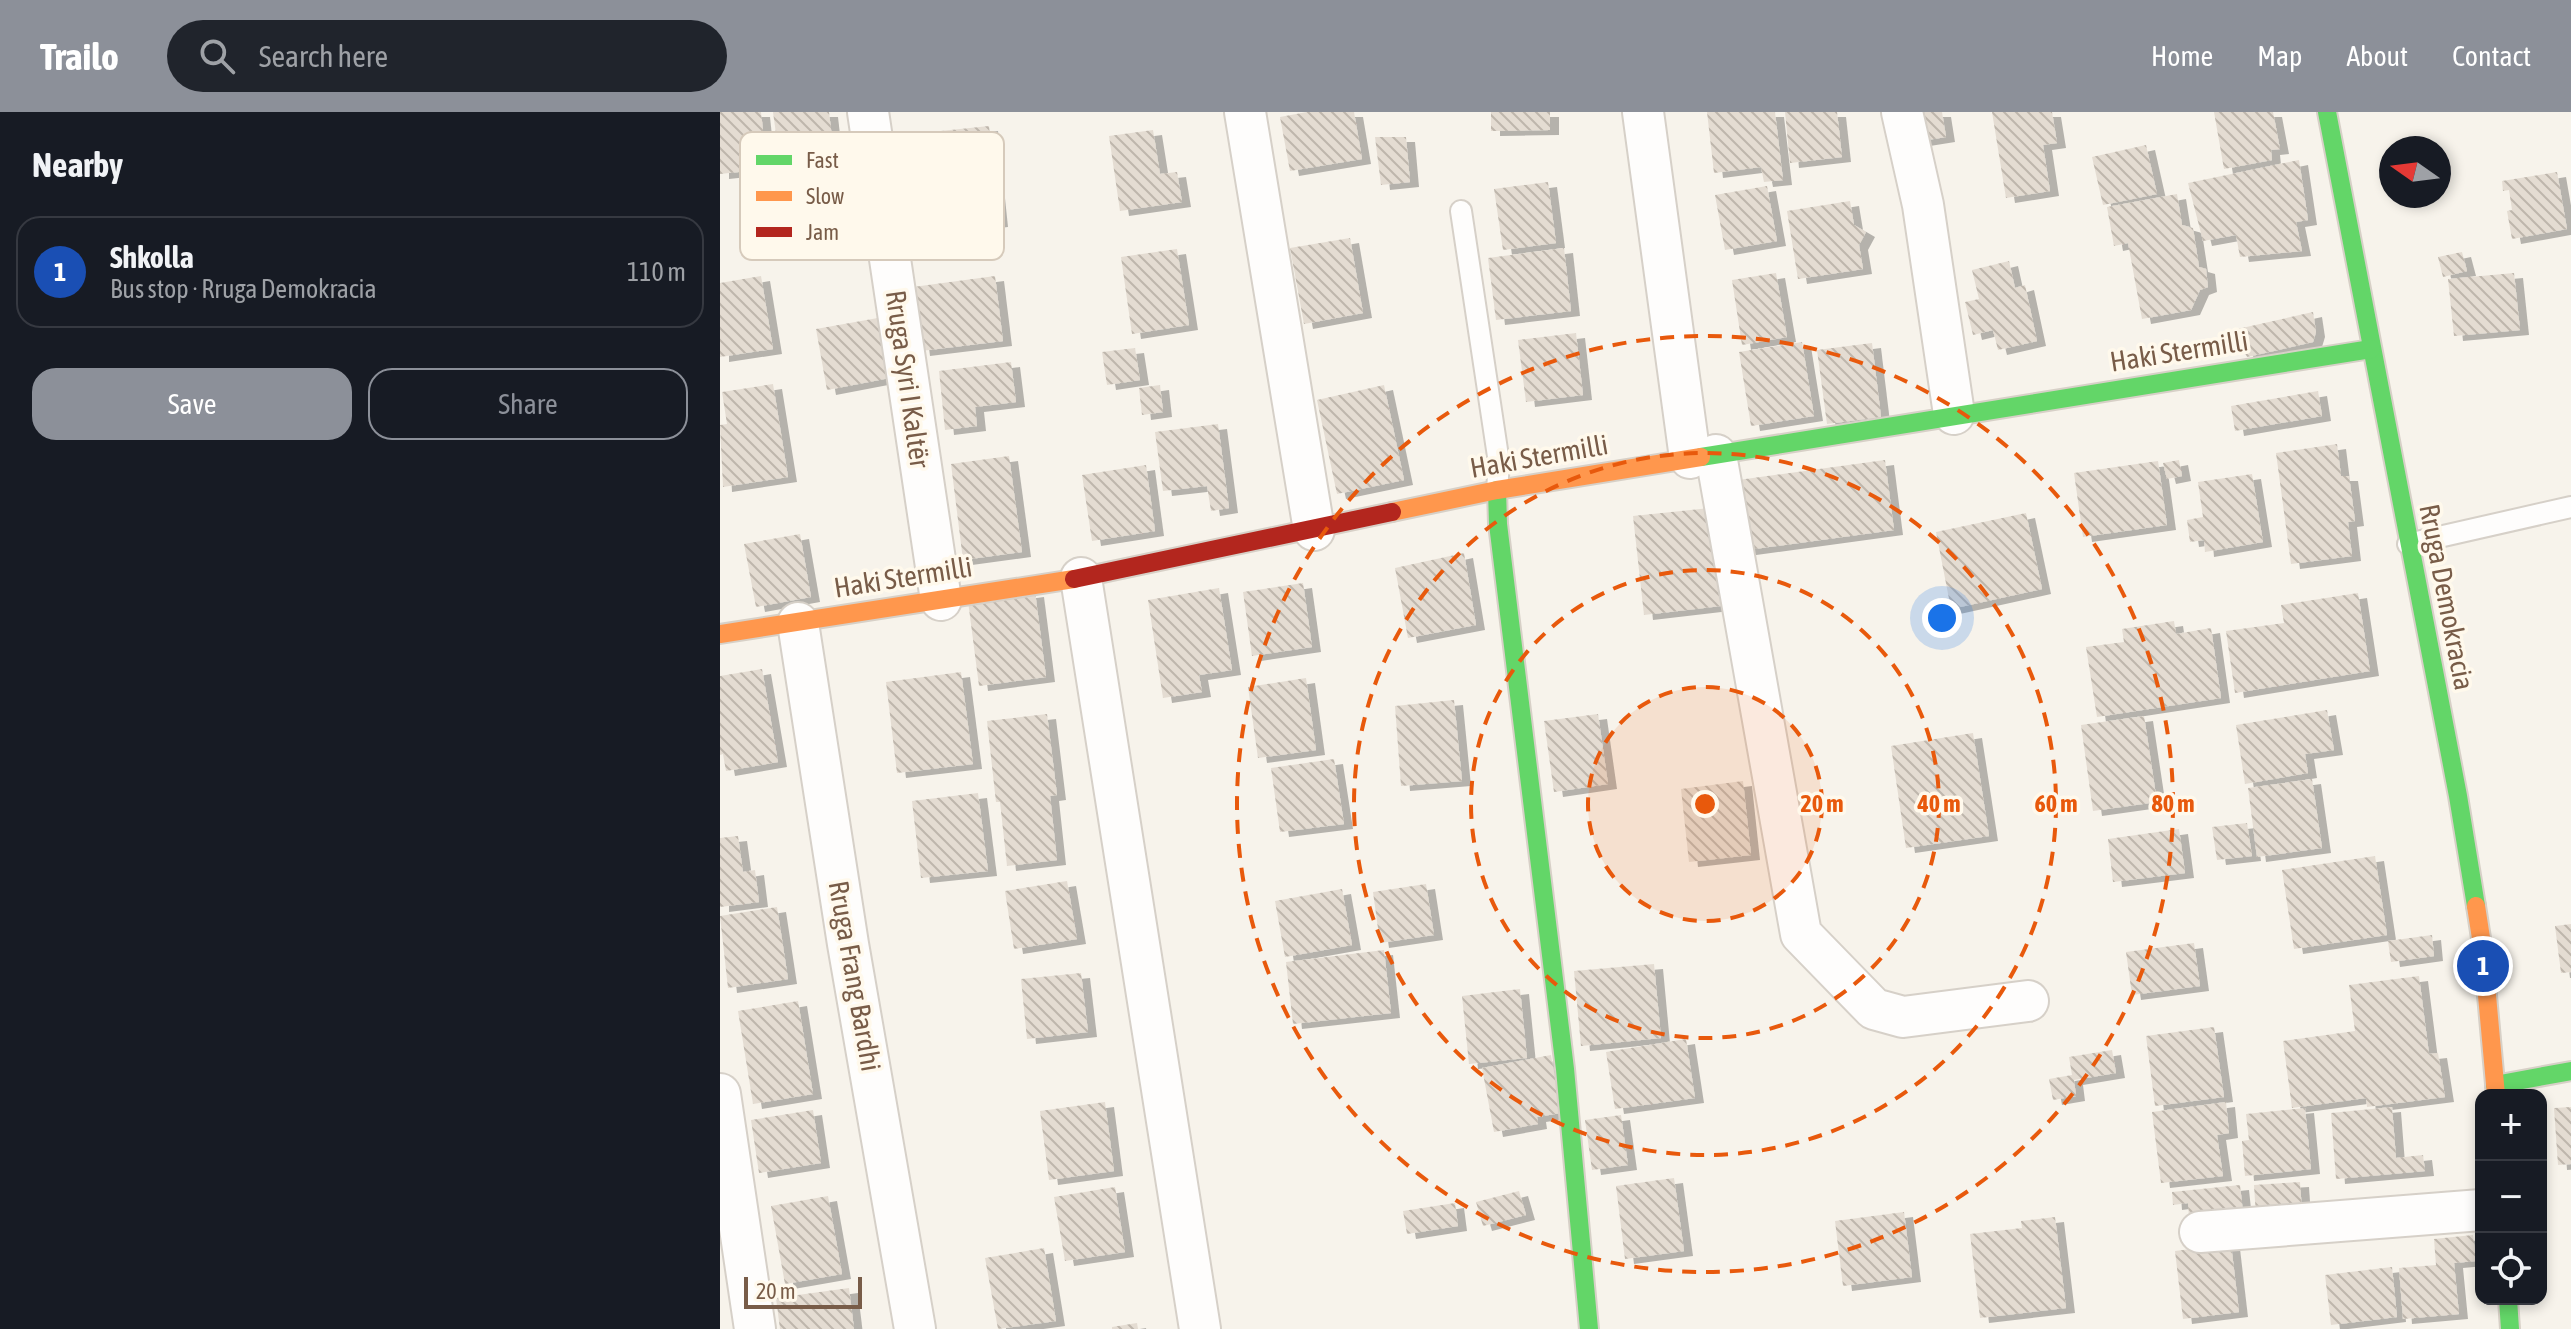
<!DOCTYPE html>
<meta charset="utf-8">
<style>
:root{--surface:#171b24;--page:#20242c;--text:#f1f3f6;--muted:#9ea1a6;--line:#363941;--accent:#8c9099}
body{margin:0;font-family:"Asap Condensed",sans-serif;background:var(--page);color:var(--text)}
.controls{position:absolute;right:24px;bottom:24px;display:grid;overflow:hidden;border-radius:16px;box-shadow:0 4px 12px #0003}
.controls button{width:72px;height:72px;display:grid;place-items:center;padding:0;border:0;border-bottom:2px solid var(--line);background:var(--surface);color:var(--text);font:40px sans-serif}
.compass{position:absolute;left:1659px;top:24px;width:72px;height:72px;border-radius:50%;background:var(--surface);box-shadow:0 4px 12px #0003;rotate:284deg}
.scale{position:absolute;left:24px;bottom:20px;width:118px;box-sizing:border-box;padding-left:8px;border:4px solid #785c48;border-top:0;font-size:22px;line-height:28px;white-space:nowrap;color:#785c48;-webkit-text-stroke:6px #fff9ec;paint-order:stroke}
.you{position:absolute;left:1222px;top:506px;width:28px;height:28px;margin:-20px;border:6px solid #fff;border-radius:50%;background:#1a73e8;box-shadow:0 0 0 12px #1a73e833}
.badge{display:grid;place-items:center;width:52px;height:52px;border-radius:50%;background:var(--accent);color:#fff;font-size:26px;font-weight:700}
.pin{position:absolute;translate:-50% -50%;border:4px solid #fff;box-shadow:0 2px 8px #0006}
.list{margin:0;padding:0;list-style:none}
h2{display:flex;justify-content:space-between;align-items:center;height:104px;margin:0;padding:0 32px;font-size:34px}
h2 small{font-size:26px;font-weight:400;color:var(--muted)}
.list li{display:grid;grid-template-columns:52px 1fr auto;gap:24px;align-items:center;box-sizing:border-box;height:112px;margin:0 16px 16px;padding:0 16px;border:2px solid var(--line);border-radius:24px}
.list b{display:block;font-size:30px;white-space:nowrap}
.list p{margin:0;font-size:26px;white-space:nowrap;color:var(--muted)}
.list em{font-size:26px;font-style:normal;color:var(--muted)}
.actions{display:flex;gap:16px;padding:24px 32px}
.actions a{flex:1;padding:18px 0;border:2px solid var(--accent);border-radius:24px;text-align:center;font-size:28px;color:var(--accent)}
.actions .main{background:var(--accent);color:#fff}
.icon{flex:none;width:44px;height:44px;fill:none;stroke:currentColor;stroke-width:2;stroke-linecap:round;stroke-linejoin:round}
.map{position:relative;flex:none;width:1851px;height:1217px;overflow:hidden}
header{display:flex;align-items:center;gap:48px;box-sizing:border-box;height:112px;padding:0 40px;background:var(--accent);color:#fff}
header strong{font-size:38px}
nav{display:flex;gap:44px;margin-inline-start:auto;font-size:28px}
.search{width:560px;height:72px;background:var(--page);display:flex;align-items:center;gap:20px;box-sizing:border-box;padding:0 28px;border-radius:44px;color:var(--muted);font-size:30px}
main{display:flex}
aside{flex:1;background:var(--surface)}
.map>svg:first-child{display:block}
.building{fill:url(#building-back-hatch);filter:url(#shadow)}
.lines{fill:none;stroke-linecap:round;stroke-linejoin:round}
.lane-casing{stroke:#d6d0c8;stroke-width:24}
.street-casing{stroke:#d6d0c8;stroke-width:44}
.fast-casing{stroke:#d7d0c7;stroke-width:22}
.slow-casing{stroke:#d7d0c7;stroke-width:22}
.jam-casing{stroke:#d7d0c7;stroke-width:22}
.lane{stroke:#fefdfc;stroke-width:20}
.street{stroke:#fefdfc;stroke-width:40}
.fast{stroke:#63d668;stroke-width:18}
.slow{stroke:#ff974d;stroke-width:18}
.jam{stroke:#b3261e;stroke-width:18}
.ring{fill:none;stroke:#e8590c;stroke-width:4;stroke-dasharray:14 10}
.labels{text-anchor:middle;stroke-width:7;stroke-linejoin:round;paint-order:stroke}
.street-label{font-size:28px;fill:#785c48;stroke:#fff9ec}
.key{fill:#fff9ec;stroke:#d6cabb;stroke-width:2}
.key-label{font-size:22px;fill:#785c48}
.centre{fill:#e8590c;stroke:#fff9ec;stroke-width:4}
.ring-label{font-size:24px;text-anchor:middle;font-weight:bold;fill:#e8590c;stroke:#fff9ec;stroke-width:7;stroke-linejoin:round;paint-order:stroke}
</style>
<header>
<strong>Trailo</strong>
<div class="search"><svg class="icon" aria-label="search" viewBox="0 0 24 24"><circle cx="10" cy="10" r="6"/><path d="M15 15l6 6"/></svg>Search here</div>
<nav><a>Home</a><a>Map</a><a>About</a><a>Contact</a></nav>
</header>
<main>
<aside>
<h2>Nearby<small></small></h2>
<ul class="list">
<li><span class="badge" style="background:#1a4fb4">1</span><div><b>Shkolla</b><p>Bus stop · Rruga Demokracia</p></div><em>110 m</em></li>
</ul>
<div class="actions"><a class="main">Save</a><a>Share</a></div>
</aside>
<div class="map">
<svg width="1851" height="1217" viewBox="0 0 1851 1217">
<defs>
<pattern id="building-back-hatch" width="6" height="6" patternUnits="userSpaceOnUse" patternTransform="scale(2)"><rect width="6" height="6" fill="#e4dcd2"/><path d="M-1 5l2 2M0 0l6 6M5-1l2 2" fill="none" stroke="#beb6ac"/></pattern>
<filter id="shadow"><feDropShadow dx="9" dy="5" stdDeviation="0" flood-color="#0004"/></filter>
</defs>
<rect width="100%" height="100%" fill="#f7f3eb"/>
<!-- building -->
<g class="building">
<path d="M0 0H41L47 57 0 62Z"/>
<path d="M53 0H109L114 44 60 51Z"/>
<path d="M587 0H634L642 47 570 59 560 5Z"/>
<path d="M771 0H830V18L771 19Z"/>
<path d="M987 0H1055L1063 68 1044 70 1041 55 994 61Z"/>
<path d="M1065 0H1117L1122 45 1070 51Z"/>
<path d="M1196 0H1222L1226 25 1201 29Z"/>
<path d="M1272 0H1332L1337 31 1323 33 1330 79 1286 86Z"/>
<path d="M1494 0H1553L1560 37 1551 38 1552 48 1504 57Z"/>
<path d="M269 14 279 110 203 119 192 22Z"/>
<path d="M433 18 440 62 457 60 462 90 400 99 389 24Z"/>
<path d="M655 25H686L690 70 661 73Z"/>
<path d="M1426 33 1437 82 1383 93 1372 45Z"/>
<path d="M1579 48 1588 108 1576 110 1582 139 1520 145 1516 123 1483 129 1468 71Z"/>
<path d="M1837 60 1847 117 1792 127 1787 99 1792 98 1789 78 1783 79 1782 69Z"/>
<path d="M828 70 836 131 783 138 774 77Z"/>
<path d="M1047 74 1057 129 1005 138 995 83Z"/>
<path d="M1457 82 1462 113 1473 116 1479 155 1486 157 1488 175 1480 178 1471 198 1422 207 1408 131 1394 134 1387 95Z"/>
<path d="M1130 89 1134 113 1146 120 1139 133 1143 157 1078 167 1067 99Z"/>
<path d="M630 126 643 201 584 212 570 136Z"/>
<path d="M844 136 851 199 776 208 768 146Z"/>
<path d="M457 137 469 213 412 222 401 145Z"/>
<path d="M1742 140 1747 159 1723 165 1718 145Z"/>
<path d="M1289 149 1295 176 1305 173 1317 229 1278 238 1273 218 1253 223 1245 190 1259 187 1252 158Z"/>
<path d="M1056 161 1067 225 1022 233 1012 168Z"/>
<path d="M1794 161 1800 218 1734 224 1728 167Z"/>
<path d="M41 164 53 237 0 245V171Z"/>
<path d="M275 164 283 229 201 239 193 175Z"/>
<path d="M1593 200 1596 220 1593 230 1527 245 1513 218Z"/>
<path d="M169 204 180 264 107 278 96 217Z"/>
<path d="M856 221 863 283 806 290 798 228Z"/>
<path d="M1082 230 1094 304 1031 314 1019 240Z"/>
<path d="M1152 231 1161 305 1107 312 1097 238Z"/>
<path d="M415 236 420 268 387 273 382 240Z"/>
<path d="M291 250 296 290 255 295 257 314 225 318 219 259Z"/>
<path d="M53 272 68 365 3 375 0 313 7 312 2 280Z"/>
<path d="M440 273 443 300 422 303 419 276Z"/>
<path d="M664 273 684 368 617 382 597 288Z"/>
<path d="M1598 279 1602 304 1515 319 1511 294Z"/>
<path d="M498 312 509 396 491 399 487 374 443 379 435 320Z"/>
<path d="M1617 332 1621 364H1629L1635 409 1628 410 1632 444 1571 452 1556 341Z"/>
<path d="M289 344 302 440 243 448 231 352Z"/>
<path d="M1165 348 1174 418 1020 439 1011 369Z"/>
<path d="M1459 348 1462 364 1447 367 1443 351Z"/>
<path d="M1438 349 1447 413 1363 425 1354 361Z"/>
<path d="M426 353 435 419 372 429 362 363Z"/>
<path d="M1532 362 1543 430 1485 440 1484 428 1470 430 1467 408 1483 405 1478 370Z"/>
<path d="M990 396 1001 494 924 503 913 404Z"/>
<path d="M1306 401 1322 477 1231 497 1216 420Z"/>
<path d="M80 422 91 485 36 495 24 432Z"/>
<path d="M744 441 756 513 688 526 675 456Z"/>
<path d="M583 471 592 535 532 544 523 480Z"/>
<path d="M499 476 512 558 479 563 482 580 443 586 428 488Z"/>
<path d="M315 480 326 565 259 574 248 489Z"/>
<path d="M1638 481 1650 559 1515 581 1506 519 1564 511 1561 493Z"/>
<path d="M1454 509 1456 522 1491 516 1501 586 1377 605 1366 535 1404 530 1402 517Z"/>
<path d="M42 557 58 650 6 659 3 642 0 643V564Z"/>
<path d="M241 560 253 652 177 661 166 570Z"/>
<path d="M586 566 596 638 538 646 528 575Z"/>
<path d="M734 588 742 669 681 674 675 594Z"/>
<path d="M1607 598 1614 638 1585 642 1588 661 1525 672 1516 613Z"/>
<path d="M327 602 337 683 330 684 337 748 287 754 280 690H276L267 609Z"/>
<path d="M878 602 888 672 834 680 824 609Z"/>
<path d="M1424 604 1437 690 1373 699 1361 613Z"/>
<path d="M1253 621 1269 724 1186 736 1171 634Z"/>
<path d="M614 647 624 712 560 720 551 656Z"/>
<path d="M1592 667 1602 736 1537 745 1528 676Z"/>
<path d="M1023 669 1031 743 969 750 961 677Z"/>
<path d="M258 681 268 759 201 766 192 689Z"/>
<path d="M1527 711 1532 744 1497 748 1492 715Z"/>
<path d="M1459 717 1465 761 1393 770 1388 727Z"/>
<path d="M18 724 23 760 35 758 39 790 0 795V726Z"/>
<path d="M1655 744 1667 823 1574 837 1562 758Z"/>
<path d="M347 769 357 827 294 837 285 779Z"/>
<path d="M706 772 714 823 660 831 653 780Z"/>
<path d="M622 777 632 833 565 845 555 789Z"/>
<path d="M57 795 68 867 8 876 0 804Z"/>
<path d="M1851 812V860L1841 861 1835 814Z"/>
<path d="M1712 823 1714 844 1671 850 1668 829Z"/>
<path d="M1474 831 1480 874 1412 883 1406 840Z"/>
<path d="M664 838 671 901 573 912 566 850Z"/>
<path d="M934 852 941 926 861 934 854 859Z"/>
<path d="M361 861 368 920 307 927 301 867Z"/>
<path d="M1699 864 1709 942 1718 941 1725 985 1647 995 1646 986 1572 996 1563 929 1635 919 1629 873Z"/>
<path d="M800 877 807 946 749 952 742 884Z"/>
<path d="M78 889 93 982 33 992 18 899Z"/>
<path d="M1494 915 1504 985 1435 994 1426 924Z"/>
<path d="M966 927 975 986 895 997 886 940Z"/>
<path d="M1392 938 1396 961 1354 968 1356 984 1333 988 1329 967 1352 963 1349 945Z"/>
<path d="M831 943 841 1001 817 1005 818 1012 774 1020 762 956Z"/>
<path d="M385 990 394 1059 329 1068 320 999Z"/>
<path d="M1506 990 1509 1021 1497 1023 1503 1064 1441 1071 1432 1000Z"/>
<path d="M1672 995 1676 1046 1703 1043 1705 1059 1616 1067 1611 1001Z"/>
<path d="M1851 995V1052L1838 1053 1834 996Z"/>
<path d="M1585 996 1591 1057 1525 1064 1522 1029 1529 1028 1526 1002Z"/>
<path d="M93 998 101 1051 39 1061 31 1008Z"/>
<path d="M901 1003 908 1053 872 1058 865 1008Z"/>
<path d="M954 1066 964 1139 905 1147 896 1074Z"/>
<path d="M1580 1070 1582 1100 1536 1104 1534 1073Z"/>
<path d="M1520 1073 1523 1101 1469 1107 1468 1091 1453 1093 1452 1080Z"/>
<path d="M395 1075 405 1140 345 1149 334 1085Z"/>
<path d="M799 1079 806 1103 763 1114 756 1090Z"/>
<path d="M108 1084 122 1162 65 1172 51 1094Z"/>
<path d="M735 1091 738 1114 687 1122 683 1099Z"/>
<path d="M1184 1100 1192 1165 1123 1174 1115 1109Z"/>
<path d="M1335 1105 1346 1196 1260 1206 1250 1122 1302 1116 1301 1109Z"/>
<path d="M1753 1123 1756 1149 1734 1151 1739 1202 1683 1207 1679 1156 1716 1153 1714 1127Z"/>
<path d="M1511 1132 1519 1200 1463 1207 1455 1139Z"/>
<path d="M324 1136 336 1209 278 1217 265 1146Z"/>
<path d="M1672 1155 1677 1205 1611 1213 1605 1163Z"/>
<path d="M129 1176 134 1217H60L56 1186Z"/>
<path d="M417 1211 418 1217H392V1215Z"/>
</g>
<g class="lines">
<defs>
<g id="lane">
<path d="M741 99 779 351 777 378"/>
<path d="M1688 432 1851 395"/>
</g>
<g id="street">
<path d="M148 0 221 488"/>
<path d="M525 0 594 418"/>
<path d="M923 0 970 346"/>
<path d="M1182 0 1203 93 1234 302"/>
<path d="M996 343 1081 822 1154 897 1183 905 1308 889"/>
<path d="M361 466 480 1217"/>
<path d="M78 511 128 832 195 1217"/>
<path d="M0 982 35 1217"/>
<path d="M1480 1120 1761 1098"/>
</g>
<g id="fast">
<path d="M1607 0 1738 684 1756 794"/>
<path d="M981 345 1651 237"/>
<path d="M777 378 778 412 845 957 869 1217"/>
<path d="M1775 973 1851 959"/>
<path d="M1788 1187 1790 1217"/>
</g>
<g id="slow">
<path d="M672 400 777 378 981 345"/>
<path d="M0 522 354 467"/>
<path d="M1756 794 1763 839 1776 983"/>
</g>
<path id="jam" d="M354 467 672 400"/>
</defs>
<!-- lane casing -->
<use href="#lane" class="lane-casing"/>
<!-- street casing -->
<use href="#street" class="street-casing"/>
<!-- fast casing -->
<use href="#fast" class="fast-casing"/>
<!-- slow casing -->
<use href="#slow" class="slow-casing"/>
<!-- jam casing -->
<use href="#jam" class="jam-casing"/>
<!-- lane -->
<use href="#lane" class="lane"/>
<!-- street -->
<use href="#street" class="street"/>
<!-- fast -->
<use href="#fast" class="fast"/>
<!-- slow -->
<use href="#slow" class="slow"/>
<!-- jam -->
<use href="#jam" class="jam"/>
</g>
<!-- distance rings -->
<circle cx="985" cy="692" r="117" fill="#e8590c" fill-opacity=".12"/>
<g class="ring">
<circle cx="985" cy="692" r="117"/>
<circle cx="985" cy="692" r="234"/>
<circle cx="985" cy="692" r="351"/>
<circle cx="985" cy="692" r="468"/>
</g>
<g class="labels">
<!-- street labels -->
<g class="street-label">
<text transform="translate(1459 239) rotate(-9)" y="10">Haki Stermilli</text>
<text transform="translate(188 267) rotate(82)" y="10">Rruga Syri I Kaltër</text>
<text transform="translate(819 344) rotate(-10)" y="10">Haki Stermilli</text>
<text transform="translate(183 465) rotate(-9)" y="10">Haki Stermilli</text>
<text transform="translate(1727 485) rotate(79)" y="10">Rruga Demokracia</text>
<text transform="translate(135 864) rotate(80)" y="10">Rruga Frang Bardhi</text>
</g>
</g>
<!-- legend -->
<rect x="20" y="20" width="264" height="128" rx="12" class="key"/>
<rect x="36" y="43" width="36" height="10" fill="#63d668"/>
<rect x="36" y="79" width="36" height="10" fill="#ff974d"/>
<rect x="36" y="115" width="36" height="10" fill="#b3261e"/>
<g class="key-label">
<text x="86" y="56">Fast</text>
<text x="86" y="92">Slow</text>
<text x="86" y="128">Jam</text>
</g>
<circle cx="985" cy="692" r="12" class="centre"/>
<g class="ring-label">
<text x="1102" y="700">20 m</text>
<text x="1219" y="700">40 m</text>
<text x="1336" y="700">60 m</text>
<text x="1453" y="700">80 m</text>
</g>
</svg>
<div class="controls">
<button>+</button>
<button>−</button>
<button><svg class="icon" aria-label="locate" viewBox="0 0 24 24"><circle cx="12" cy="12" r="6"/><path d="M12 2v4M12 18v4M2 12h4M18 12h4"/></svg></button>
</div>
<svg class="compass" viewBox="-18 -18 36 36"><path d="M0-13l5 13h-10z" fill="#e53935"/><path d="M0 13l5-13h-10z" fill="#9ea1a6"/></svg>
<div class="scale">20 m</div>
<div class="you"></div>
<div class="pin badge" style="left:1763px;top:854px;background:#1a4fb4">1</div>
</div>
</main>
